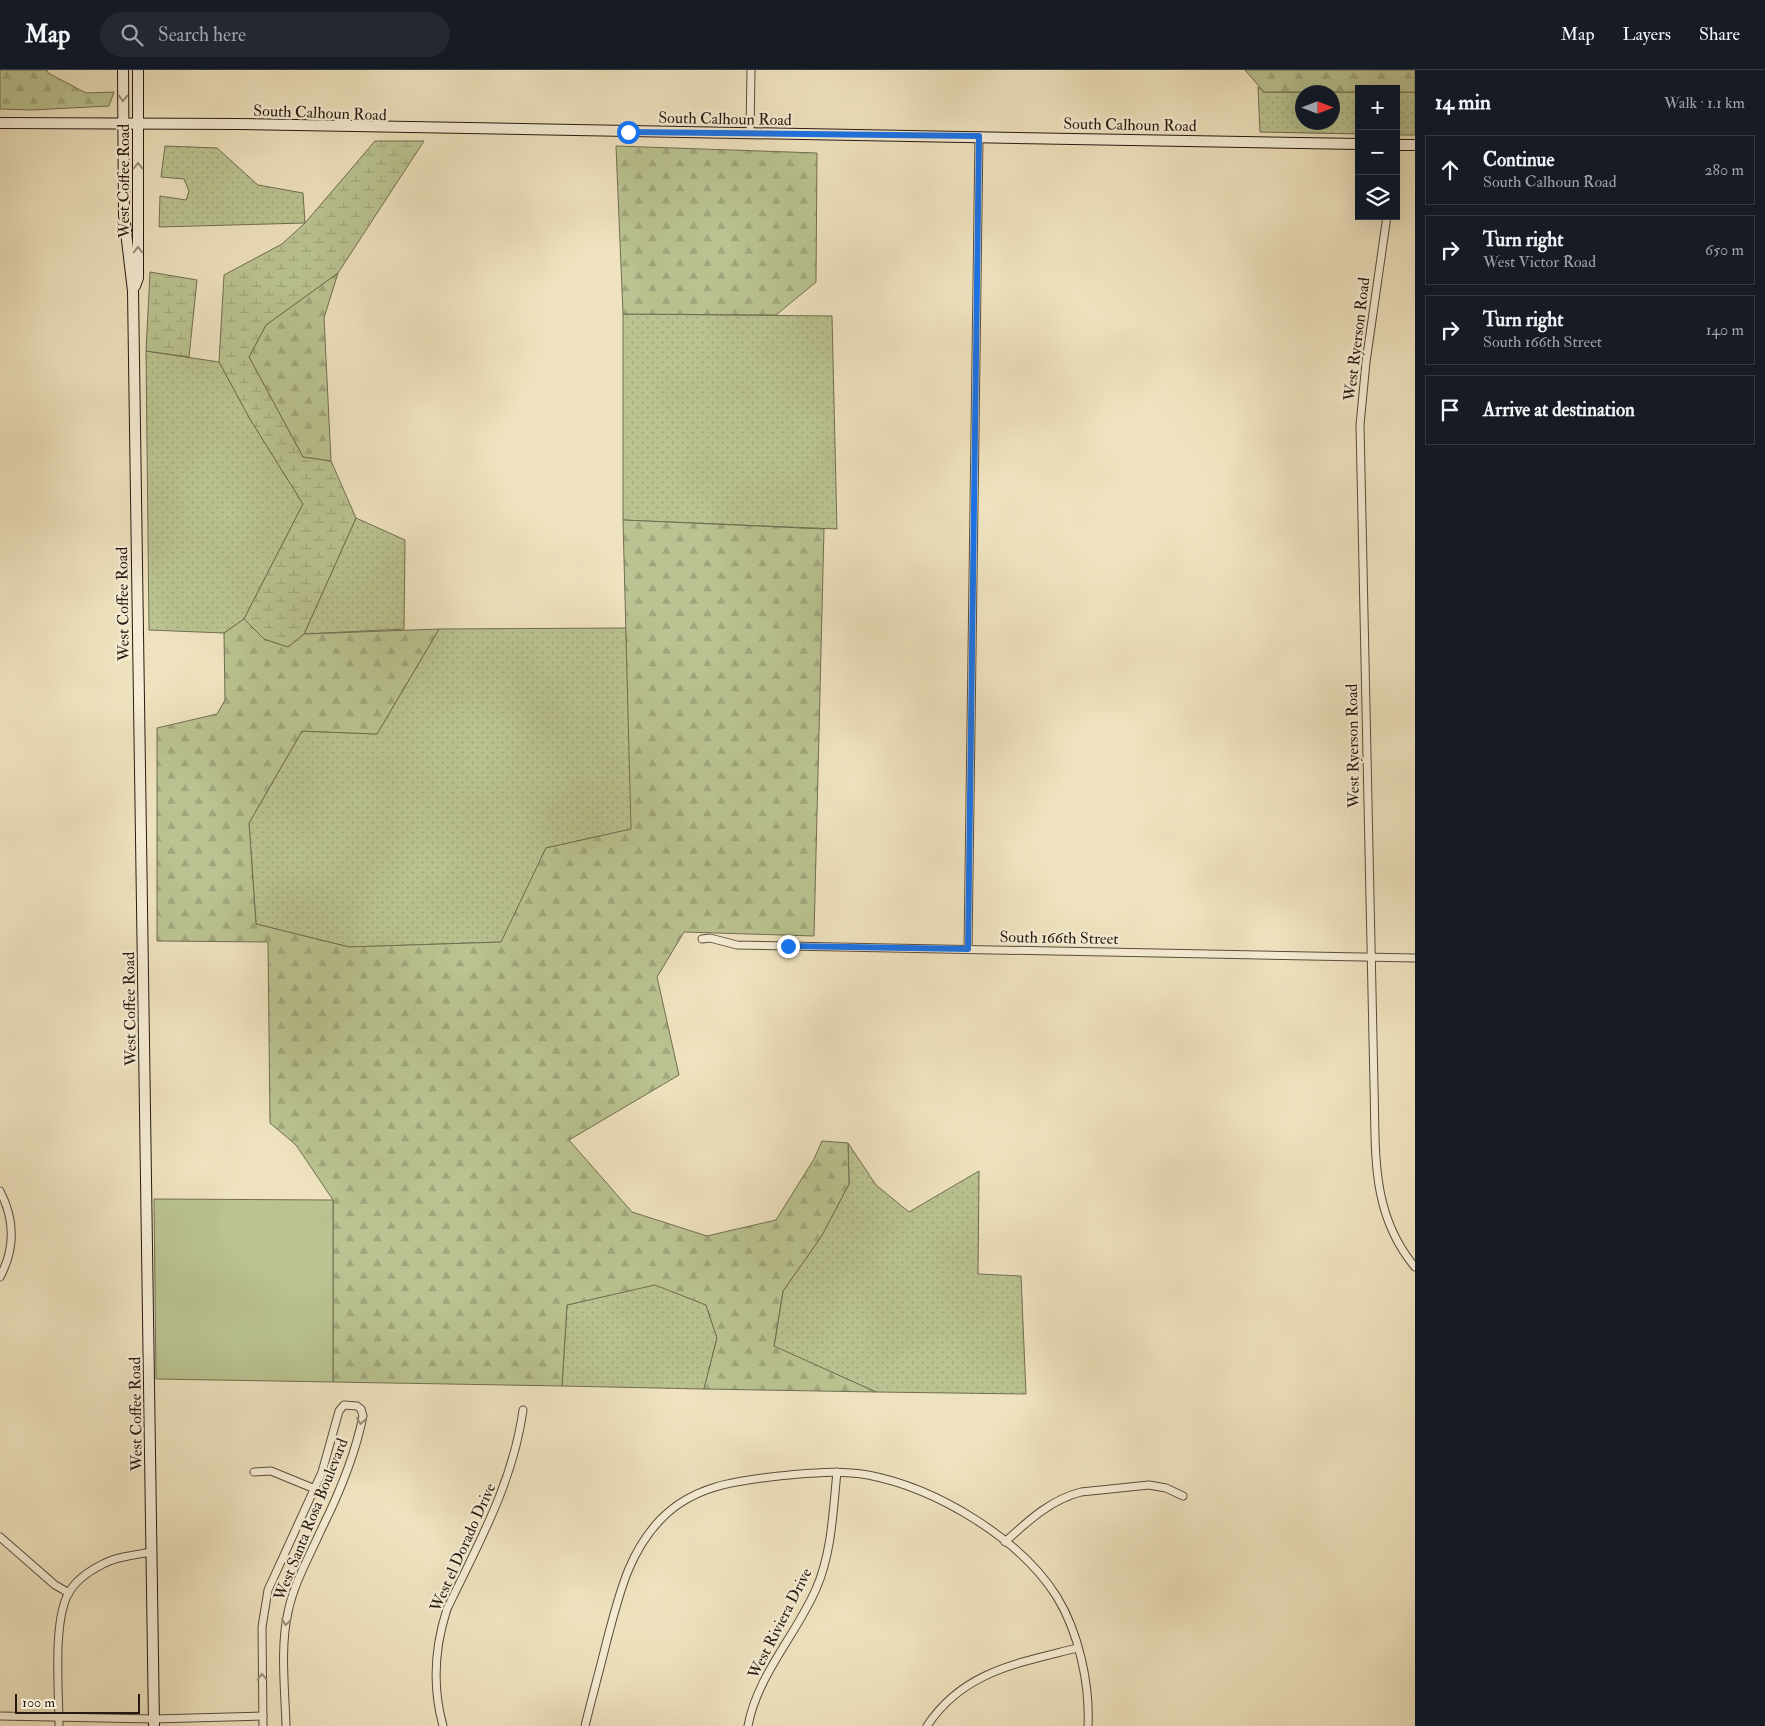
<!DOCTYPE html>
<meta charset="utf-8">
<style>
:root{--surface:#171b24;--page:#242831;--text:#f1f3f6;--muted:#9ea1a6;--line:#363941}
body{margin:0;font-family:"IM FELL Double Pica",serif;background:var(--page);color:var(--text)}
.controls{position:absolute;right:15px;top:15px;display:grid;overflow:hidden;border-radius:0px;box-shadow:0 5px 20px #0002}
.controls button{width:45px;height:45px;display:grid;place-items:center;padding:0;border:0;border-bottom:1px solid var(--line);background:var(--surface);color:var(--text);font:25px sans-serif}
.compass{position:absolute;left:1295px;top:15px;width:45px;height:45px;border-radius:50%;background:var(--surface);box-shadow:0 5px 20px #0002;rotate:90deg}
.scale{position:absolute;left:15px;bottom:12px;width:125px;box-sizing:border-box;padding-left:5px;border:2px solid #281911;border-top:0;font-size:14px;line-height:18px;white-space:nowrap;color:#281911;-webkit-text-stroke:4px #f5edd5;paint-order:stroke}
.stop{position:absolute;width:15px;height:15px;margin:-11px;border:4px solid #1a73e8;border-radius:50%;background:#fff}
.stop.end{background:#1a73e8;border-color:#fff;box-shadow:0 1px 5px #0008}
.list{margin:0;padding:0;list-style:none}
h2{display:flex;justify-content:space-between;align-items:center;height:65px;margin:0;padding:0 20px;font-size:21px}
h2 small{font-size:16px;font-weight:400;color:var(--muted)}
.list li{display:grid;grid-template-columns:32px 1fr auto;gap:15px;align-items:center;box-sizing:border-box;height:70px;margin:0 10px 10px;padding:0 10px;border:1px solid var(--line);border-radius:0px}
.list b{display:block;font-size:19px;white-space:nowrap}
.list p{margin:0;font-size:16px;white-space:nowrap;color:var(--muted)}
.list em{font-size:16px;font-style:normal;color:var(--muted)}
.icon{flex:none;width:28px;height:28px;fill:none;stroke:currentColor;stroke-width:2;stroke-linecap:round;stroke-linejoin:round}
.map{position:relative;flex:none;width:1415px;height:1656px;overflow:hidden}
header{display:flex;align-items:center;gap:30px;box-sizing:border-box;height:70px;padding:0 25px;background:var(--surface);border-bottom:1px solid var(--line)}
header strong{font-size:24px}
nav{display:flex;gap:28px;margin-inline-start:auto;font-size:18px}
.search{width:350px;height:45px;background:var(--page);display:flex;align-items:center;gap:12px;box-sizing:border-box;padding:0 18px;border-radius:28px;color:var(--muted);font-size:19px}
main{display:flex}
aside{flex:1;background:var(--surface)}
.map>svg:first-child{display:block}
.grass{fill:url(#grass-dots);stroke:#716e51;fill-rule:evenodd}
.forest{fill:url(#forest-firs);stroke:#716e51}
.wetland{fill:url(#wetland-marsh);stroke:#716e51}
.park{fill:#bac391;stroke:#716e51}
.lines{fill:none;stroke-linecap:round;stroke-linejoin:round}
.street-casing{stroke:#5a4c3c;stroke-width:9}
.secondary-casing{stroke:#281911;stroke-width:12}
.street{stroke:#f5edd5;stroke-width:7}
.secondary{stroke:#f5edd5;stroke-width:10}
.oneway{stroke:#998e7d}
.route{stroke:#1a73e8;stroke-width:6}
.labels{text-anchor:middle;stroke-width:4.5;stroke-linejoin:round;paint-order:stroke}
.street-label{font-size:16px;fill:#281911;stroke:#f5edd5}
</style>
<header>
<strong>Map</strong>
<div class="search"><svg class="icon" aria-label="search" viewBox="0 0 24 24"><circle cx="10" cy="10" r="6"/><path d="M15 15l6 6"/></svg>Search here</div>
<nav><a>Map</a><a>Layers</a><a>Share</a></nav>
</header>
<main>
<div class="map">
<svg width="1415" height="1656" viewBox="0 0 1415 1656">
<defs>
<pattern id="grass-dots" width="8" height="8" patternUnits="userSpaceOnUse" patternTransform="scale(1.25)"><rect width="8" height="8" fill="#bac391"/><path d="M2 2h.1M6 6h.1" fill="none" stroke="#a0a77c" stroke-width="1.8" stroke-linecap="round"/></pattern>
<pattern id="forest-firs" width="22" height="20" patternUnits="userSpaceOnUse" patternTransform="scale(1.25)"><rect width="22" height="20" fill="#bac391"/><path d="M5 1l3.5 6h-7zM16 11l3.5 6h-7z" fill="#a0a77c"/></pattern>
<pattern id="wetland-marsh" width="20" height="14" patternUnits="userSpaceOnUse" patternTransform="scale(1.25)"><rect width="20" height="14" fill="#bac391"/><path d="M1 5h8M5 5V1M11 12h8M15 12V8" fill="none" stroke="#a0a77c"/></pattern>
</defs>
<rect width="100%" height="100%" fill="#efe3bf"/>
<filter id="stains"><feTurbulence type="fractalNoise" baseFrequency=".004" numOctaves="4"/><feColorMatrix values="0 0 0 0 .2 0 0 0 0 .09 0 0 0 0 .02 0 0 0 .5 -.17"/></filter>
<radialGradient id="worn" r=".72"><stop offset=".6" stop-color="#630" stop-opacity="0"/><stop offset="1" stop-color="#630" stop-opacity=".3"/></radialGradient>
<!-- grass -->
<g class="grass">
<path d="M1258 17 1264 22H1359V64L1260 62ZM1302 22H1332V52H1302Z"/>
<rect x="1396" y="22" width="19" height="43"/>
<path d="M165 76 217 78 258 115 303 123 305 153 159 157 160 126 186 130 189 121 184 109 161 107Z"/>
<path d="M623 244 832 246 837 459 623 450Z"/>
<path d="M146 281 219 292 250 349 303 434 244 549 224 563 149 560Z"/>
<path d="M356 448 405 470 404 559 304 564Z"/>
<path d="M626 558 632 759 546 778 502 872 349 877 256 854 249 753 302 661 377 664 439 559Z"/>
<path d="M848 1073 876 1115 909 1142 979 1101 978 1204 1021 1206 1026 1324 876 1322 774 1277 783 1221 821 1167 849 1114Z"/>
<path d="M655 1214 706 1235 717 1268 704 1319 562 1316 567 1235Z"/>
</g>
<!-- forest -->
<g class="forest">
<path d="M0 0H47L48 3 86 23 114 22 109 36 32 40 0 39Z"/>
<path d="M1245 0H1415V22H1396V19H1359V22H1264Z"/>
<path d="M616 76 817 83 816 212 776 245 623 244Z"/>
<path d="M338 203 324 248 331 391 303 387 249 287 266 255Z"/>
<path d="M623 450 824 459 814 866 684 862 657 907 679 1005 569 1070 632 1142 707 1166 776 1150 814 1089 822 1071 848 1073 849 1114 821 1167 783 1221 774 1276 876 1322 704 1319 717 1268 706 1235 655 1215 567 1235 562 1316 333 1312V1130L296 1075 270 1053 268 872 157 871V658L217 644 225 630 224 563 244 549 264 569 288 577 304 564 439 559 377 664 302 661 249 753 256 854 349 877 501 872 546 778 631 759Z"/>
</g>
<!-- wetland -->
<g class="wetland">
<path d="M375 71H424L338 203 266 255 249 287 303 387 331 391 356 448 304 564 288 577 264 569 244 549 303 434 250 349 219 292 224 205 282 174 305 153Z"/>
<path d="M150 202 197 210 189 287 146 281Z"/>
</g>
<!-- park -->
<path class="park" d="M154 1129 333 1130V1312L156 1309Z"/>
<g class="lines">
<defs>
<g id="street">
<path d="M750 63 751 0"/>
<path d="M1387 146 1366 292 1360 355 1374 1016C1376 1082 1370 1143 1415 1197"/>
<path d="M702 869 710 868 737 875 1415 888"/>
<path d="M968 879 979 66"/>
<path d="M0 1121C15 1150 15 1179 0 1207"/>
<path d="M254 1402 271 1401 315 1419"/>
<path d="M0 1467 55 1515 69 1523"/>
<path d="M1005 1472C1028 1451 1050 1430 1081 1422L1149 1415 1166 1418 1183 1426"/>
<path d="M0 1646 154 1649 263 1646"/>
<path d="M59 1656C59 1621 53 1557 67 1526 74 1511 89 1501 103 1494 118 1486 136 1485 152 1482"/>
<path d="M263 1656 262 1557 268 1520 322 1402 339 1341 344 1335 357 1336 361 1339 363 1346C355 1386 339 1424 321 1460 309 1487 294 1513 288 1542 280 1578 285 1619 286 1656"/>
<path d="M443 1656C432 1616 434 1579 447 1539 478 1474 513 1413 523 1340"/>
<path d="M585 1656C592 1627 600 1599 607 1570 619 1526 628 1483 661 1449 693 1416 735 1411 779 1406 809 1403 838 1400 868 1405 936 1418 1020 1468 1057 1527 1079 1563 1090 1615 1088 1656"/>
<path d="M748 1656C757 1606 796 1565 816 1519 832 1483 833 1440 837 1402"/>
<path d="M927 1656C963 1601 1019 1593 1077 1578"/>
</g>
<g id="secondary">
<path d="M123 0 124 145 133 221 154 1656"/>
<path d="M0 53 238 54 1359 74"/>
<path d="M1396 75H1415"/>
<path d="M135 216 138 208V0"/>
</g>
</defs>
<!-- street casing -->
<use href="#street" class="street-casing"/>
<!-- secondary casing -->
<use href="#secondary" class="secondary-casing"/>
<!-- street -->
<use href="#street" class="street"/>
<!-- secondary -->
<use href="#secondary" class="secondary"/>
</g>
<!-- one-way arrows -->
<defs><path id="oneway-chevron" d="M-2-3.5L2.5 0L-2 3.5" fill="none" stroke-width="1.6" stroke-linecap="round" stroke-linejoin="round" transform="scale(1.25)"/></defs>
<g class="oneway">
<use href="#oneway-chevron" transform="translate(123 28) rotate(91)"/>
<use href="#oneway-chevron" transform="translate(138 96) rotate(-90)"/>
<use href="#oneway-chevron" transform="translate(138 180) rotate(-90)"/>
<use href="#oneway-chevron" transform="translate(361 1351) rotate(99)"/>
<use href="#oneway-chevron" transform="translate(286 1552) rotate(96)"/>
<use href="#oneway-chevron" transform="translate(262 1607) rotate(-91)"/>
</g>
<g class="lines">
<!-- route -->
<path class="route" d="M628 62 979 66 968 879 788 876"/>
</g>
<g class="labels">
<!-- street labels -->
<g class="street-label">
<text transform="translate(320 42) rotate(2)" y="6">South Calhoun Road</text>
<text transform="translate(725 48) rotate(1)" y="6">South Calhoun Road</text>
<text transform="translate(1130 54) rotate(1)" y="6">South Calhoun Road</text>
<text transform="translate(123 111) rotate(-90)" y="6">West Coffee Road</text>
<text transform="translate(1356 269) rotate(-83)" y="6">West Ryerson Road</text>
<text transform="translate(122 534) rotate(-91)" y="6">West Coffee Road</text>
<text transform="translate(1352 676) rotate(-91)" y="6">West Ryerson Road</text>
<text transform="translate(1059 867) rotate(1)" y="6">South 166th Street</text>
<text transform="translate(129 939) rotate(-91)" y="6">West Coffee Road</text>
<text transform="translate(135 1344) rotate(-91)" y="6">West Coffee Road</text>
<text transform="translate(310 1449) rotate(-68)" y="6">West Santa Rosa Boulevard</text>
<text transform="translate(462 1477) rotate(-66)" y="6">West el Dorado Drive</text>
<text transform="translate(779 1553) rotate(-63)" y="6">West Riviera Drive</text>
</g>
</g>
<rect width="100%" height="100%" filter="url(#stains)"/>
<rect width="100%" height="100%" fill="url(#worn)"/>
</svg>
<div class="controls">
<button>+</button>
<button>−</button>
<button><svg class="icon" aria-label="layers" viewBox="0 0 24 24"><path d="M12 4l9 5-9 5-9-5zM3 14l9 5 9-5"/></svg></button>
</div>
<svg class="compass" viewBox="-18 -18 36 36"><path d="M0-13l5 13h-10z" fill="#e53935"/><path d="M0 13l5-13h-10z" fill="#9ea1a6"/></svg>
<div class="scale">100 m</div>
<div class="stop" style="left:628px;top:62px"></div>
<div class="stop end" style="left:788px;top:876px"></div>
</div>
<aside>
<h2>14 min<small>Walk · 1.1 km</small></h2>
<ul class="list">
<li><svg class="icon" aria-label="ahead" viewBox="0 0 24 24"><path d="M12 20V5M6 11l6-6 6 6"/></svg><div><b>Continue</b><p>South Calhoun Road</p></div><em>280 m</em></li>
<li><svg class="icon" aria-label="right" viewBox="0 0 24 24"><path d="M7 20v-9h11M14 6l5 5-5 5"/></svg><div><b>Turn right</b><p>West Victor Road</p></div><em>650 m</em></li>
<li><svg class="icon" aria-label="right" viewBox="0 0 24 24"><path d="M7 20v-9h11M14 6l5 5-5 5"/></svg><div><b>Turn right</b><p>South 166th Street</p></div><em>140 m</em></li>
<li><svg class="icon" aria-label="arrive" viewBox="0 0 24 24"><path d="M6 21V4h12l-3 4 3 4H6"/></svg><div><b>Arrive at destination</b></div></li>
</ul>
</aside>
</main>
